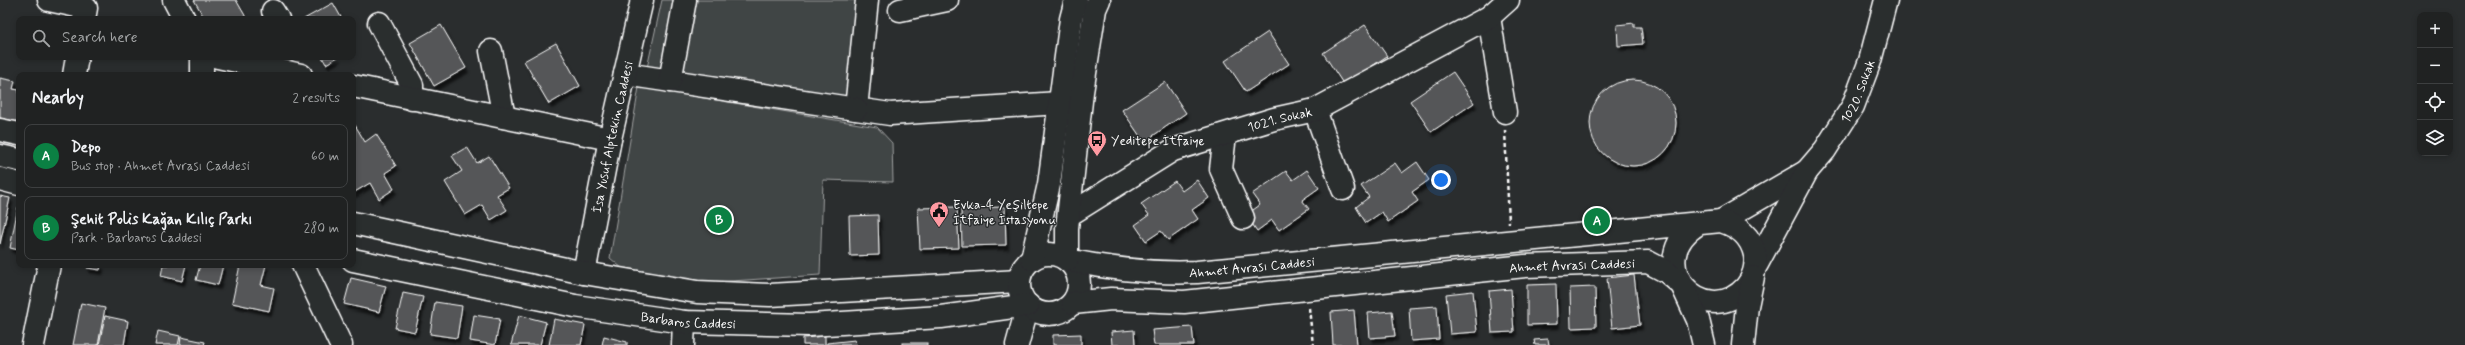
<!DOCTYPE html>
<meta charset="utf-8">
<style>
:root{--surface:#202222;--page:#2d2f2f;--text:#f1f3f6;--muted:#a2a4a5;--line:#3d3f40;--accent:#0b8043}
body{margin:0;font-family:Mynerve,sans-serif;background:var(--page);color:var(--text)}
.controls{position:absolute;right:12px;top:12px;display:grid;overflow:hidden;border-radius:8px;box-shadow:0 2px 6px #0003}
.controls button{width:36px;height:36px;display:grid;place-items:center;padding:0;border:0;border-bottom:1px solid var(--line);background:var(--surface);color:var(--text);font:20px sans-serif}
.you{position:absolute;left:1441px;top:180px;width:14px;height:14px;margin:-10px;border:3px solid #fff;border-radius:50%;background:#1a73e8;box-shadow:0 0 0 6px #1a73e833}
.badge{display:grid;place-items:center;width:26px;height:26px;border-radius:50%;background:var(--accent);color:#fff;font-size:13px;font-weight:700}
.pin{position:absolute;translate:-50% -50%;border:2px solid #fff;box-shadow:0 1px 4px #0006}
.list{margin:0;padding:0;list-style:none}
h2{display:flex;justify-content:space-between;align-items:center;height:52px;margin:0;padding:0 16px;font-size:17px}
h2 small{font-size:13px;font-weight:400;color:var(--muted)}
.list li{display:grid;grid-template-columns:26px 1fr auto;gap:12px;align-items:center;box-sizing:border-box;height:64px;margin:0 8px 8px;padding:0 8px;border:1px solid var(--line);border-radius:8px}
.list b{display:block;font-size:15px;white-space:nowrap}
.list p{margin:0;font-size:13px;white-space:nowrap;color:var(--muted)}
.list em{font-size:13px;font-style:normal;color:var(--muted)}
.icon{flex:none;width:22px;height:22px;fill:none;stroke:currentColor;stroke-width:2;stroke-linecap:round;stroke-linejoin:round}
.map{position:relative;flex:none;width:2465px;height:345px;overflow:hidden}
.search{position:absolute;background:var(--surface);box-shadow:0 2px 6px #0003;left:16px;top:16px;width:340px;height:44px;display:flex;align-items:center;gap:10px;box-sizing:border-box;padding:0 14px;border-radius:8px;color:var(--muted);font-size:15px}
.panel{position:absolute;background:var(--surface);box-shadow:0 2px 6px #0003;left:16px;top:72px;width:340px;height:196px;border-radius:8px}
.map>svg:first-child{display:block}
.green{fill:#414445;stroke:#a0a2a2}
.building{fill:#555758;stroke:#fff;filter:url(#shadow)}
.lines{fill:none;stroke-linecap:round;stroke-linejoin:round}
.minor-casing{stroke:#fff;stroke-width:25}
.major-casing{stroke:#fff;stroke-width:25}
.path{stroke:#fff;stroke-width:2.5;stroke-dasharray:4 3;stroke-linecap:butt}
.minor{stroke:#2a2d2e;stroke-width:22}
.major{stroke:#2a2d2e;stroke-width:22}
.labels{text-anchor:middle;stroke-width:3;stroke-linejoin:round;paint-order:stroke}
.street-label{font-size:13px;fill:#fff;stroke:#2a2d2e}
.poi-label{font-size:13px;fill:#fff;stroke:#2a2d2e;text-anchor:start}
</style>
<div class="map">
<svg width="2465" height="345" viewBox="0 0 2465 345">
<defs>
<filter id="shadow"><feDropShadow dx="2.5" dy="4.5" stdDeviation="1" flood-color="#0009"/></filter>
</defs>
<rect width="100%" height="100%" fill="#2a2d2e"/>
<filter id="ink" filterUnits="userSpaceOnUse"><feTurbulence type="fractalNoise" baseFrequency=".025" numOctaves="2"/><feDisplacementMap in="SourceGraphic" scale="8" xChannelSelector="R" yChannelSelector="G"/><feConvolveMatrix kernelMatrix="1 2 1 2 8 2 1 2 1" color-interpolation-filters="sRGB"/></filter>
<g filter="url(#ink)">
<!-- green -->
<g class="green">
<path d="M662 0H858L849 99 647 68Z"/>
<path d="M639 87 877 127 892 143 893 182 823 180 820 275 702 283 623 269 610 258Z"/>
</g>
<!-- building -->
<g class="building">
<path d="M194 0H236L247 19H205Z"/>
<path d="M333 3 342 19H304Z"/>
<path d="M1634 23V27H1641L1643 44 1618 46 1617 25Z"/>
<path d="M441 25 466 68 434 86 410 43Z"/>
<path d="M1365 25 1387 56 1344 85 1323 53Z"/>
<path d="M1268 32 1289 64 1246 92 1225 61Z"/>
<path d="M556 43 580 86 549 104 524 61Z"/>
<path d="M322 57H338L326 64Z"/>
<path d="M1453 72 1474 103 1431 132 1410 101Z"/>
<path d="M0 78 15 81 13 89 19 90V122L0 118Z"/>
<circle cx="1633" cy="123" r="43"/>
<path d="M1165 82 1186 113 1144 142 1122 110Z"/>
<path d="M355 125 365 142 376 134 396 166 385 173 394 189 379 199 370 183 353 193Z"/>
<path d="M467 147 477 163 489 156 509 188 497 195 507 210 491 220 482 205 465 215 445 182 462 171 452 156Z"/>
<path d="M1417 162 1429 180 1412 192 1418 201 1388 222 1382 212 1366 223 1356 207 1369 197 1361 186 1395 163 1402 173Z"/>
<path d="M1307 170 1319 188 1302 200 1309 209 1279 230 1272 220 1257 231 1246 215 1260 205 1252 194 1286 171 1293 180Z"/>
<path d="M1197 180 1209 198 1192 210 1198 219 1168 240 1161 231 1146 241 1135 225 1149 215 1141 204 1175 181 1182 191Z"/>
<path d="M0 196 10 198 0 244Z"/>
<path d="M18 207H19V250L10 248Z"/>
<path d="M957 207 959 248 920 249 918 208Z"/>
<path d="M1005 207 1006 245 962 246 961 208Z"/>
<path d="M878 215 879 255 850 256 849 216Z"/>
<path d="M87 265H101L100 270 87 268Z"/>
<path d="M163 265H186L182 281 161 276Z"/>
<path d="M200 265H223L218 285 196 280Z"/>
<path d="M240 265H266L261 285 274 288 269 311 232 303Z"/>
<path d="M1634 275 1640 325 1612 328 1607 278Z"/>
<path d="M351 278 386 286 379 312 344 304Z"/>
<path d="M1556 284 1557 324 1527 325V285Z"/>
<path d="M1595 287 1596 327 1571 328 1570 288Z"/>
<path d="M1511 289 1514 332 1492 333 1489 291Z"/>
<path d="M1473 291 1477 332 1450 334 1446 294Z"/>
<path d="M403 293 423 297 415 332 395 328Z"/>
<path d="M435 302 462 306 457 338 430 334Z"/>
<path d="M81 303 105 308 98 345H73Z"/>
<path d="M1437 306 1439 339 1411 341 1409 308Z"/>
<path d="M1354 310 1357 345H1333L1331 312Z"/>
<path d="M1392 311 1395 336 1370 338 1368 313Z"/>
<path d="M474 315 500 319 495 345 470 341Z"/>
<path d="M519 315 546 322 540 345H511Z"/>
<path d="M105 316 128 321 124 345H99Z"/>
<path d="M554 319 585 325 581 345H549Z"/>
<path d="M1192 327 1194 345H1154L1152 330Z"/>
<path d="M1134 330 1135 345H1112L1111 332Z"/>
<path d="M158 331 180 336 178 345H155Z"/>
<path d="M1081 334V345H1053V335Z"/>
<path d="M604 336 627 342V345H602Z"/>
<path d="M825 336V345H803V338Z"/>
<path d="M181 337 205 342 204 345H180Z"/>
<path d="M1548 339 1549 345H1535L1534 340Z"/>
<path d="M855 340 856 345H827V343Z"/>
<rect x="902" y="343" width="25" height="2"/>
</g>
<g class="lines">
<defs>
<g id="minor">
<path d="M49 0 86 8 84 19"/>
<path d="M174 0 184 19"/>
<path d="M867 0 856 109 890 114 1059 103"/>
<path d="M900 10 947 0"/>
<path d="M273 11 278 19"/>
<path d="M1489 17 1505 112"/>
<path d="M379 23 412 85V99"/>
<path d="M491 51 504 117"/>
<path d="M218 57 301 75"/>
<path d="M625 74 856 109"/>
<path d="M74 75 77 57"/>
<path d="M202 75V57"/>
<path d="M670 81 685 0"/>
<path d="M353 86 610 139"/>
<path d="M1315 110 1343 189"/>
<path d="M0 130 19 134"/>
<path d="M1225 135 1221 169 1243 218"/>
<path id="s1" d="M1069 215 1173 150 1274 119 1315 110 1489 17 1508 0"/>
<path d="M1721 221 1807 171"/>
<path id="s2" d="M1757 264 1807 171 1825 150 1853 106 1870 61 1886 0"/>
<path d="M303 265 341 345"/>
<path id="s3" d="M584 273 610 139 642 0"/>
<path d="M33 345 49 265"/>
<path d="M683 345 684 322"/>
<path d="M1017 345 1028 305"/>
</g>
<g id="major">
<path d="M0 156 19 160"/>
<path d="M0 179 19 184"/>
<path d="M353 223 584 273 697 292 770 295 1019 281"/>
<circle cx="1049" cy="284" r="30"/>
<path d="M1032 259 1049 184 1071 19 1076 0"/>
<path id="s4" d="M353 260 575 306 684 322 809 325 941 317 1028 305"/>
<path id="s5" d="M1067 260C1111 269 1152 274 1197 272L1721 221C1739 227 1751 236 1755 255 1757 266 1753 279 1746 287 1704 333 1639 261 1698 224"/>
<path d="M1067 260V228L1082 92 1095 9 1099 0"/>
<path id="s6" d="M1073 303 1111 299 1184 302 1525 266 1648 262 1667 272 1682 285 1698 320 1704 345"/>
<path d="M1743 345 1747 306 1753 277"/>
</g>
</defs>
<!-- minor casing -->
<use href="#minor" class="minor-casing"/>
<!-- major casing -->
<use href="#major" class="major-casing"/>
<!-- path -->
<g class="path">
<path d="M1505 130 1509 223"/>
<path d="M1309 308 1313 345"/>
</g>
<!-- minor -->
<use href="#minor" class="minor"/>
<!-- major -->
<use href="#major" class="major"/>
</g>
</g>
<!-- icons -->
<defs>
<symbol id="bus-pin" viewBox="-11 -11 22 30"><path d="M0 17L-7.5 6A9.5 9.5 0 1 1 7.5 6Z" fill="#ff9aa2" stroke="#2a2d2e"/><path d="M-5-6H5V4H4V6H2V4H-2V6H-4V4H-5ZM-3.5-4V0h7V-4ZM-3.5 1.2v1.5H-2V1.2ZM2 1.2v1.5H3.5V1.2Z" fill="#111"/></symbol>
<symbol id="civic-pin" viewBox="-11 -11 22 30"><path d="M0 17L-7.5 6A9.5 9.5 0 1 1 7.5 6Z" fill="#ff9aa2" stroke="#2a2d2e"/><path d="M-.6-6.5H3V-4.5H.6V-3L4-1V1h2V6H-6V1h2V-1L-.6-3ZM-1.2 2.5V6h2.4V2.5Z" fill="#111"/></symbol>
</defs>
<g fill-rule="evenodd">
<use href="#bus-pin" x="1086" y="129" width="22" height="30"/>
<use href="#civic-pin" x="928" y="200" width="22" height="30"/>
</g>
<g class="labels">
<!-- street labels -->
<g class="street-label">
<text dy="5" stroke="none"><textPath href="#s2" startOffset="201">1020. Sokak</textPath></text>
<text dy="5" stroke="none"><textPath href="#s1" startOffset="234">1021. Sokak</textPath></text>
<text dy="5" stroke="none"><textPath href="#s3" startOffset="139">İsa Yusuf Alptekin Caddesi</textPath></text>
<text dy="5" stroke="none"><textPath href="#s6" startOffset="501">Ahmet Avrası Caddesi</textPath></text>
<text dy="5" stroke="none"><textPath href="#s5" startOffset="186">Ahmet Avrası Caddesi</textPath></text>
<text dy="5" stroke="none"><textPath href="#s4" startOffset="341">Barbaros Caddesi</textPath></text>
</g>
<!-- poi labels -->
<g class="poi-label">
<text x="1111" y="145">Yeditepe İtfaiye</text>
<text x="953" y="209">Evka-4 Yeşiltepe<tspan x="953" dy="15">İtfaiye İstasyonu</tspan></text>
</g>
</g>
</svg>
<div class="controls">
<button>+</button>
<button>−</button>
<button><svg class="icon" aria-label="locate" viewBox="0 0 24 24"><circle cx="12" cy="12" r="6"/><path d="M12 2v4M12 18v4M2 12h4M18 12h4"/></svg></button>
<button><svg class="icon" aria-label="layers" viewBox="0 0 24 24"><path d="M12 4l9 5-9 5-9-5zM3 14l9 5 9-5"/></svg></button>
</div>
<div class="you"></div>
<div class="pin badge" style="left:1597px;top:221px">A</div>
<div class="pin badge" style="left:719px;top:220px">B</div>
<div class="search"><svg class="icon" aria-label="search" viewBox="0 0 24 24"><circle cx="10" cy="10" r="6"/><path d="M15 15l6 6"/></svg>Search here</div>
<section class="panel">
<h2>Nearby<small>2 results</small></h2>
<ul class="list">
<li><span class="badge">A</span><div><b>Depo</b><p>Bus stop · Ahmet Avrası Caddesi</p></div><em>60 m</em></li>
<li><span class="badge">B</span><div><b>Şehit Polis Kağan Kılıç Parkı</b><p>Park · Barbaros Caddesi</p></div><em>280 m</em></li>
</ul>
</section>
</div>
